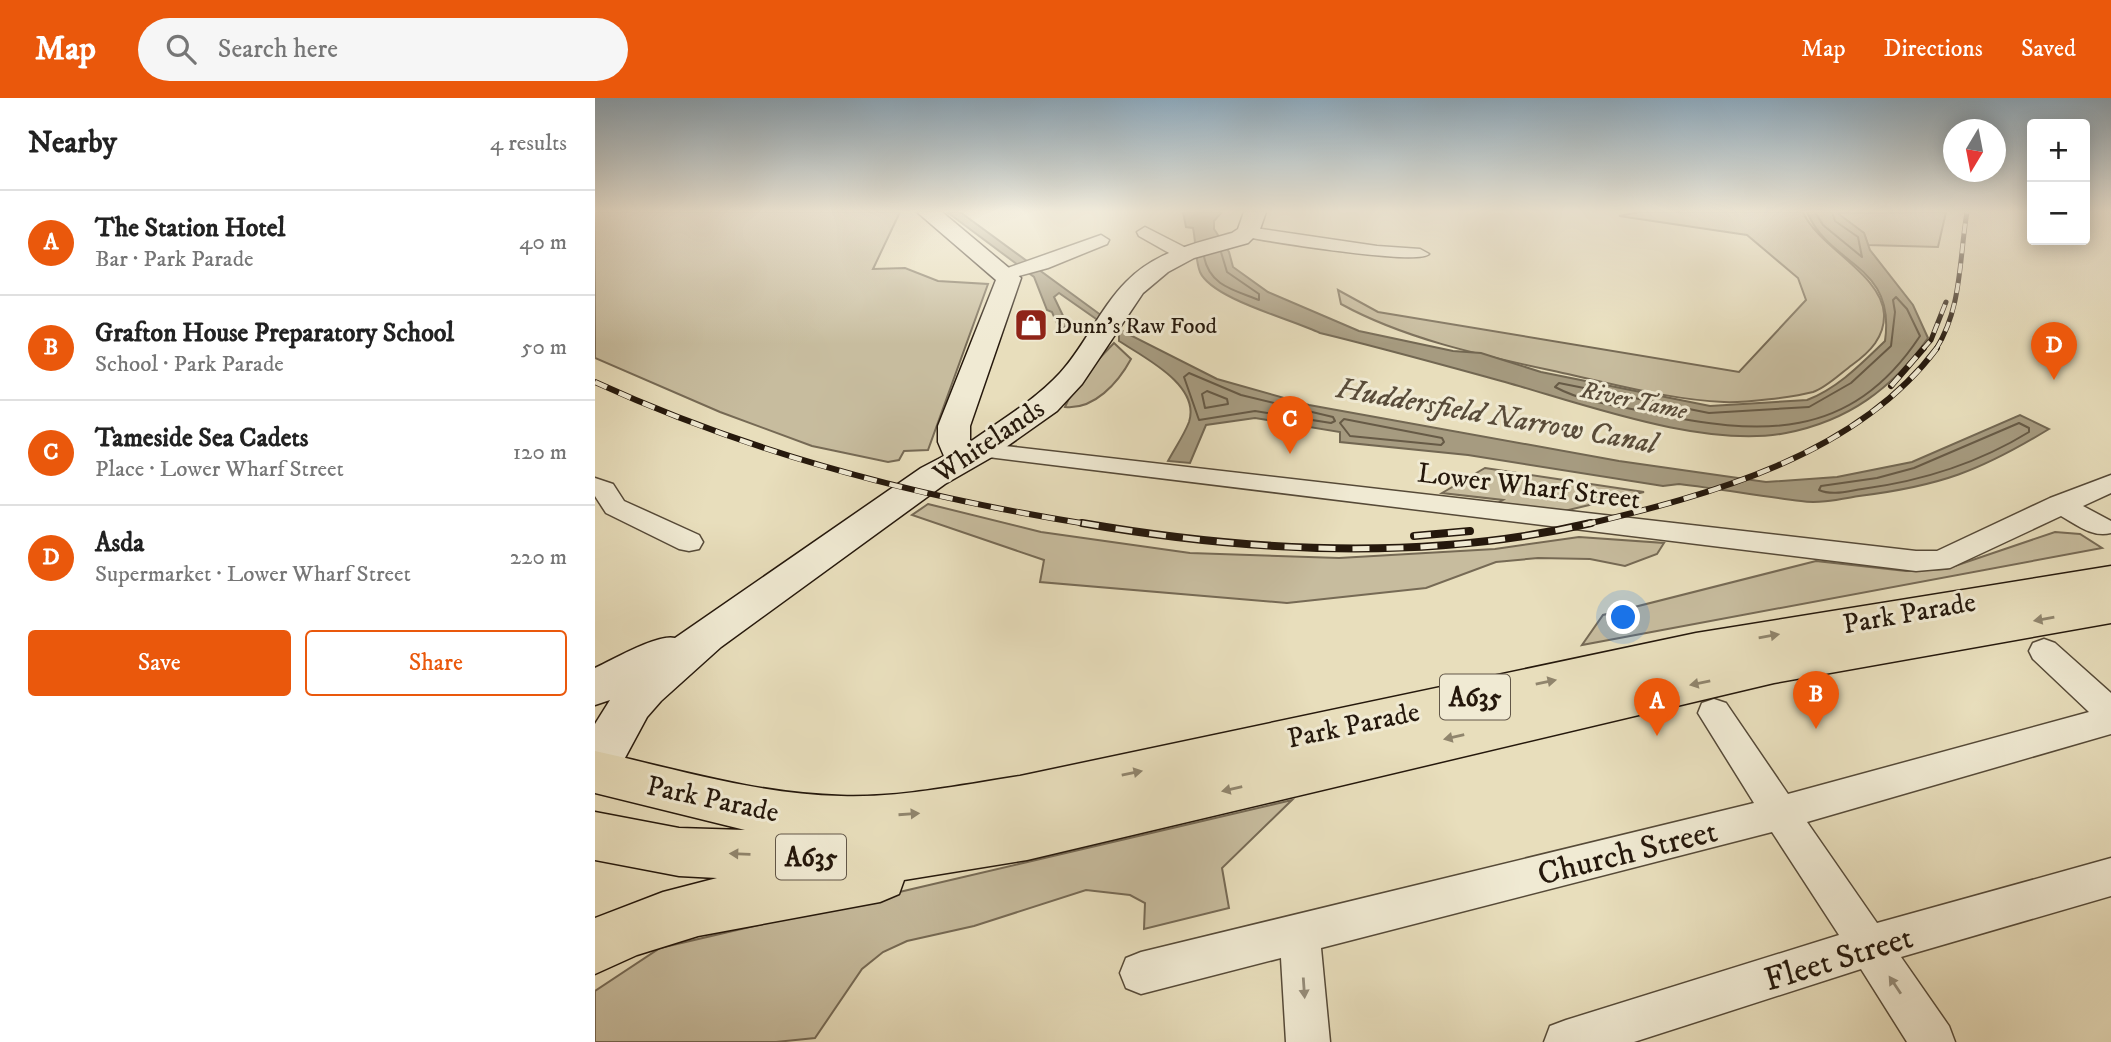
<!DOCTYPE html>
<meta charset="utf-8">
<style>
:root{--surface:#fff;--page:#f6f6f6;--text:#222;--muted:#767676;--line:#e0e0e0;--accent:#ea580c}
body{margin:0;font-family:"IM FELL DW Pica",serif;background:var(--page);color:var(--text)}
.controls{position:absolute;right:21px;top:21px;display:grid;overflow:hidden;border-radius:7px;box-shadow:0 4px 18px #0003}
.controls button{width:63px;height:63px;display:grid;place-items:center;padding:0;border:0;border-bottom:2px solid var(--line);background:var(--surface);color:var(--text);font:35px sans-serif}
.compass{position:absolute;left:1348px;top:21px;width:63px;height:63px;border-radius:50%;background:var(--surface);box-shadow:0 4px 18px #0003;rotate:190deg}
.you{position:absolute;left:1029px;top:520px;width:24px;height:24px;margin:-18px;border:5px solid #fff;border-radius:50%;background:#1a73e8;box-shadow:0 0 0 10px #1a73e833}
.badge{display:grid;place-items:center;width:46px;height:46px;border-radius:50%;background:var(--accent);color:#fff;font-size:23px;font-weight:700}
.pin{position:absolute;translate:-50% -58px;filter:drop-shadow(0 2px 4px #0008)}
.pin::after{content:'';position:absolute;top:37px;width:24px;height:21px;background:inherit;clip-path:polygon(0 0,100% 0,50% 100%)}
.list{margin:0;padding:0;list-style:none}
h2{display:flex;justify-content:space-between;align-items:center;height:91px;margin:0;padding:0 28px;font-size:30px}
h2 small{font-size:23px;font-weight:400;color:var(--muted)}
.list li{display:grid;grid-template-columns:46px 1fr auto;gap:21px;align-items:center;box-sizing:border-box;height:105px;padding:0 28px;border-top:2px solid var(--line)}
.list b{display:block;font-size:26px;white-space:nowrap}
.list p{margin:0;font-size:23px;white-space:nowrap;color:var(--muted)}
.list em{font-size:23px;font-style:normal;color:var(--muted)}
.actions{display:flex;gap:14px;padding:21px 28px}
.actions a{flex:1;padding:16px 0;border:2px solid var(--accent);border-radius:7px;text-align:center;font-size:24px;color:var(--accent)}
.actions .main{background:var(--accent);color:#fff}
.icon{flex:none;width:38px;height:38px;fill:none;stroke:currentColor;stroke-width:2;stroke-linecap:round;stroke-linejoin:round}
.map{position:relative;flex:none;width:1516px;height:944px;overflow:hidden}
header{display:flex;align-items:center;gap:42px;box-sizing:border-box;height:98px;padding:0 35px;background:var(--accent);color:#fff}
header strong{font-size:33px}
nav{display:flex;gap:38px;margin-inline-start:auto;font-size:24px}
.search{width:490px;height:63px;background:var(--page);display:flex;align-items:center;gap:18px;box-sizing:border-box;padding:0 24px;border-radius:38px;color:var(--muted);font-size:26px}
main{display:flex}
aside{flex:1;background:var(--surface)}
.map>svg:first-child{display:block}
.green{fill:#c7bc9e;stroke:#766a55;stroke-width:2}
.water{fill:#a69b80;stroke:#726752;stroke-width:2}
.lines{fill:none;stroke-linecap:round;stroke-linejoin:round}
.shore{stroke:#665a46;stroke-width:2}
.street-casing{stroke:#564a38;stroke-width:3}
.secondary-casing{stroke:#25180c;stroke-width:3}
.highway-casing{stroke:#25180c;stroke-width:3}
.street{fill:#f0ead3;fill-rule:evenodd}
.secondary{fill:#f0ead3;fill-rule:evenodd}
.highway{fill:#e8debc;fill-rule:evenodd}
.rail-far2-casing{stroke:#25180c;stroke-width:5}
.rail-far1-casing{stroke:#25180c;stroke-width:6}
.rail-casing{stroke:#25180c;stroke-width:8}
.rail-far2{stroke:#f0ead3;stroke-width:3.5;stroke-dasharray:10;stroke-linecap:butt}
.rail-far1{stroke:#f0ead3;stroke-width:4.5;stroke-dasharray:13;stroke-linecap:butt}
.rail{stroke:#f0ead3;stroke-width:5;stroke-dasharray:17;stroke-linecap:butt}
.oneway{fill:#90856d}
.oneway2{fill:#958c79}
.labels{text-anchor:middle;stroke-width:6;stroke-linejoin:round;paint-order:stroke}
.far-poi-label{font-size:23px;fill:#25180c;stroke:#f0ead3;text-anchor:start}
.far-water-label{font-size:24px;font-style:italic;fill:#594c3a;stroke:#f0ead3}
.shield{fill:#f0ead3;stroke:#625748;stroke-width:2}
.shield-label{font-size:26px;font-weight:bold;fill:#25180c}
.street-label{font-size:28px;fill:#25180c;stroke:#f0ead3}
.water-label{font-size:30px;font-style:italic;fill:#594c3a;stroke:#f0ead3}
.near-street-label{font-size:33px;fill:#25180c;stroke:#f0ead3}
</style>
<header>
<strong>Map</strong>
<div class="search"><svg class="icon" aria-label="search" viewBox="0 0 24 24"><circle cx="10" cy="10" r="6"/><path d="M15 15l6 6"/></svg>Search here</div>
<nav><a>Map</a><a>Directions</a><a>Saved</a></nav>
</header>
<main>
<aside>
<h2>Nearby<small>4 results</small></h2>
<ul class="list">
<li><span class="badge">A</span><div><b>The Station Hotel</b><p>Bar · Park Parade</p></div><em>40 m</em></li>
<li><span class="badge">B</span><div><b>Grafton House Preparatory School</b><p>School · Park Parade</p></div><em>50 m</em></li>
<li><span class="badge">C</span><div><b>Tameside Sea Cadets</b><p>Place · Lower Wharf Street</p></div><em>120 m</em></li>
<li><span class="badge">D</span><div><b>Asda</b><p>Supermarket · Lower Wharf Street</p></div><em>220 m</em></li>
</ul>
<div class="actions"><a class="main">Save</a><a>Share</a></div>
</aside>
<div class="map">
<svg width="1516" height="944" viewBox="0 0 1516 944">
<rect width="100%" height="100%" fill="#e8debc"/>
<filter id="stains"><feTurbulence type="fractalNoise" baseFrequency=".00286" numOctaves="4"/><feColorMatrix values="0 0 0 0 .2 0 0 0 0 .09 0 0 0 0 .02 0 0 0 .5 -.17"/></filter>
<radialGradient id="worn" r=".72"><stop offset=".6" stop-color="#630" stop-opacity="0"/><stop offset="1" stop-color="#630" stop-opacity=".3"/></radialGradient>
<!-- green -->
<g class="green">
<path d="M0 114H305L278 171 310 170 343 183 393 186 333 352 309 353 304 362 293 364 217 348 125 314 0 260Z"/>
<path d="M1044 114H1208C1223 149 1287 176 1289 216 1290 239 1275 254 1257 267 1246 275 1231 290 1218 294 1199 299 1149 305 1129 304 1078 302 1027 288 977 277 900 260 815 244 746 206L743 192 783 214 1144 274 1211 202 1203 180 1152 137 1024 118Z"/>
<path d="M1351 114 1343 149 1273 147 1269 135 1241 115Z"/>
<path d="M519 245 536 261C523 285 499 312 470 309L481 285Z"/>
<path d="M890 370 1049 394 965 414 901 406 908 402 847 395Z"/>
<path d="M333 406 446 434 595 455 744 460 900 451 984 439 1069 445 1062 456 1030 468 995 461 943 460 901 464 831 490 692 505 445 484 449 462 317 417Z"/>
<path d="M1460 434 1485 436 1507 450 987 547 1008 517 1221 463 1311 473 1351 471Z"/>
<path d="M697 702 627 770 634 810 549 831 550 805 535 797 491 792 379 828 312 843 288 854 267 871 220 940 181 944H0V893L65 850Z"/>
</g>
<!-- water -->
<g class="water">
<path d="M352 114H365L529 234 622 281 714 307 1024 363 1171 384 1242 379 1317 364 1425 317 1454 331C1385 373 1345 388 1264 398 1246 401 1224 406 1206 403 1165 398 1125 391 1084 386L1068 388 873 357 745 344V334L660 320 611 327 595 365 573 363C580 350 589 337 594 324 606 287 548 259 524 243V237L464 195 459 199 473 228 464 230 457 214 452 212 439 179Z"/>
<path d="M588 114H627L619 123V131L634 154 638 169 673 194 764 233 858 253 886 255 946 274 1115 308 1212 302C1243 290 1266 266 1290 243 1301 165 1235 169 1212 114H1241L1269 135 1275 152 1318 207 1333 240C1297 291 1253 323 1191 335 1111 351 988 306 910 284 848 267 787 250 725 235 696 221 617 201 605 174 600 161 601 144 598 130L591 129Z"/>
</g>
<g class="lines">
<!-- shore -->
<g class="shore">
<path d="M1220 114 1228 127 1267 159 1263 139 1240 123 1237 114"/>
<path d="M609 159C615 188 639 192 664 202V196L632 174 626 154"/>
<path d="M1301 199 1312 211 1325 238C1255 344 1164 338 1053 314 1022 308 988 304 960 289L964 285 1114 315 1214 309 1256 285 1296 248 1300 214 1298 202Z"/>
<path d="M594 275 646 297 738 319 740 323 736 325 660 313 604 322 589 279Z"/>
<path d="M612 293 632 301 633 306 610 310 607 296Z"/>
<path d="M749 321 847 340 849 344 846 347 755 338 745 325Z"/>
<path d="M1424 325 1434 330V334C1382 366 1327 383 1267 391 1253 393 1237 398 1224 392L1226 388 1282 380 1319 370Z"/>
</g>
<defs>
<g id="street">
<path d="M550 129 595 152 598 156 589 161 583 160 544 138 542 134Z"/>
<path d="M653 129 782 148 825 151 834 156C823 168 671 143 647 138L645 134Z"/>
<path d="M506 137 514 142 512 146 453 170 413 181 404 176 407 172Z"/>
<path d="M385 345 1321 453H1342L1455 400 1516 377V395L1488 408 1516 423V435C1498 440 1482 427 1466 418L1355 470 1321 473 377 357 373 352 377 347Z"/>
<path d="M0 380 18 386 29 403 104 437 108 444 104 451 94 453 84 451 11 415 0 398Z"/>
<path d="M1449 541 1460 545 1516 595V636L1212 724 1282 825 1516 760V798L1306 859 1354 928 1360 944H1312L1266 871 1039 944H949L955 928 971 922 1244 837 1177 734 726 850 735 944H691L686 860 546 896 531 890 525 875 531 860 546 854 1159 705 1103 615 1107 605 1119 601 1131 605 1193 696 1494 614 1438 561 1434 553 1438 545Z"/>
</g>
<path id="secondary" d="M322 114H347L426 180 375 328V344C406 322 439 303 465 275 490 248 505 210 531 184 560 154 598 146 637 135L643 131 649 114H671L664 134 653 145 599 160 573 174 548 195 487 286 462 313 397 359 350 386 126 549 66 603 52 619 17 684 0 690V626L15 602 0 607V570C17 562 64 535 80 540L326 370 349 358 343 344V328L401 182Z"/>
<path id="highway" d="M1516 468V525L1179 585 432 762 309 782 304 796 285 804 103 838 42 857 0 876V820L68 794 122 780 84 778 0 762V714L84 730 150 732 0 695V653C81 671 162 696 246 698 306 700 366 687 425 678L1101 535Z"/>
</defs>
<!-- street casing -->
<use href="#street" class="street-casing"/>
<!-- secondary casing -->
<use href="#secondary" class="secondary-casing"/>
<!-- highway casing -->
<use href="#highway" class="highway-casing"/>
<!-- street -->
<use href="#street" class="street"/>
<!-- secondary -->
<use href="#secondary" class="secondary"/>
<!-- highway -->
<use href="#highway" class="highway"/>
<defs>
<g id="rail-far2">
<path d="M1328 251 1336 242 1351 204"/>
<path d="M1341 251C1367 210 1364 161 1372 114"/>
</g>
<g id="rail-far1">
<path d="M0 284C159 357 326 400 498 427"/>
<path d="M1296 288 1329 250"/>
<path d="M988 427C1115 397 1261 358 1342 250"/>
</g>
<g id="rail">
<path d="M487 425C654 454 830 464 996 425"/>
<path d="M819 438 875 433"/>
</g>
</defs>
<!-- rail-far2 casing -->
<use href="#rail-far2" class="rail-far2-casing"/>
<!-- rail-far1 casing -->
<use href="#rail-far1" class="rail-far1-casing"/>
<!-- rail casing -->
<use href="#rail" class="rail-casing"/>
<!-- rail-far2 -->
<use href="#rail-far2" class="rail-far2"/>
<!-- rail-far1 -->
<use href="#rail-far1" class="rail-far1"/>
<!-- rail -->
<use href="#rail" class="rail"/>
</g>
<!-- one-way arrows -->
<defs><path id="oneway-solid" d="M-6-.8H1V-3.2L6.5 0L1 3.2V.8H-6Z" transform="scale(1.75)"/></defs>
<g class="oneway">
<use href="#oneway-solid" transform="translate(1449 521) rotate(170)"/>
<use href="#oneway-solid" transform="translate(1174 538) rotate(-10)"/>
<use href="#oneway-solid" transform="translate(951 584) rotate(-12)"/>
<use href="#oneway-solid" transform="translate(1105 585) rotate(168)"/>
<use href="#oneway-solid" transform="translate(859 639) rotate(167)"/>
<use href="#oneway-solid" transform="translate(537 675) rotate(-12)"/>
<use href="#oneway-solid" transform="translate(637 691) rotate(167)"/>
<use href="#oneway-solid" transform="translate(314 716) rotate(-4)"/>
<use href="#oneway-solid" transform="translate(145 756) rotate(-178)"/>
</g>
<g class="oneway2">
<use href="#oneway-solid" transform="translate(1300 887) rotate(-124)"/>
<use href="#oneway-solid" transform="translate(709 890) rotate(86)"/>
</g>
<!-- sky -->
<linearGradient id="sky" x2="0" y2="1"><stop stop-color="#8daabe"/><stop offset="0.46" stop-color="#f5f0e1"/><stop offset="1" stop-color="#f5f0e1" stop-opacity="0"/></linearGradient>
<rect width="1516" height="246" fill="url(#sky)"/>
<!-- icons -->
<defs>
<symbol id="shop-square" viewBox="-11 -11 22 22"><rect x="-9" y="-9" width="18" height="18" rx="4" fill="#8f2418" stroke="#f0ead3"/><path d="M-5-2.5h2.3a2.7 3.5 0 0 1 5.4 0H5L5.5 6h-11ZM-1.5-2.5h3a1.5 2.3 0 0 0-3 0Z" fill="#fff"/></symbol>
</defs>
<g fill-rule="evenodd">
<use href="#shop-square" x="417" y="208" width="38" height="38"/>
</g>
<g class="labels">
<!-- far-poi labels -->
<g class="far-poi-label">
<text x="460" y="235">Dunn's Raw Food</text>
</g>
<!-- far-water labels -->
<g class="far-water-label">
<text transform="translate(1039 302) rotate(12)" y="8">River Tame</text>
</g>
<!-- shield labels -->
<g class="shield">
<rect x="845" y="576.5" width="70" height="45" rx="5"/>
<rect x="181" y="736.5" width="70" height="45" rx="5"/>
</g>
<g class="shield-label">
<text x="880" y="608">A635</text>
<text x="216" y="768">A635</text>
</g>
<!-- street labels -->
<g class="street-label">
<text transform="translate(393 342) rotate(-34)" y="10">Whitelands</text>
<text transform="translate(934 387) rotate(7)" y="10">Lower Wharf Street</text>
<text transform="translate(1314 514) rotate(-10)" y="10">Park Parade</text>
<text transform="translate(758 626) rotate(-12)" y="10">Park Parade</text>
<text transform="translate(118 700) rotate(12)" y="10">Park Parade</text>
</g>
<!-- water labels -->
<g class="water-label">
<text transform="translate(902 317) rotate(10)" y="10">Huddersfield Narrow Canal</text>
</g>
<!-- near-street labels -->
<g class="near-street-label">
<text transform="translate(1032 753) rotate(-14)" y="12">Church Street</text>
<text transform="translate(1243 859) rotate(-17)" y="12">Fleet Street</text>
</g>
</g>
<rect width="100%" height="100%" filter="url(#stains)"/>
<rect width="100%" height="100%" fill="url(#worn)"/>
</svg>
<div class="controls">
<button>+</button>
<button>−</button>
</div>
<svg class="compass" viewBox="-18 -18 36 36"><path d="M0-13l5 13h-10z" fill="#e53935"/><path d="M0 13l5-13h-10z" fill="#767676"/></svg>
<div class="you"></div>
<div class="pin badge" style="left:1062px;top:638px">A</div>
<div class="pin badge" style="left:1221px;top:631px">B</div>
<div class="pin badge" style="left:695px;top:356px">C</div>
<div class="pin badge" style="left:1459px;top:282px">D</div>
</div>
</main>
